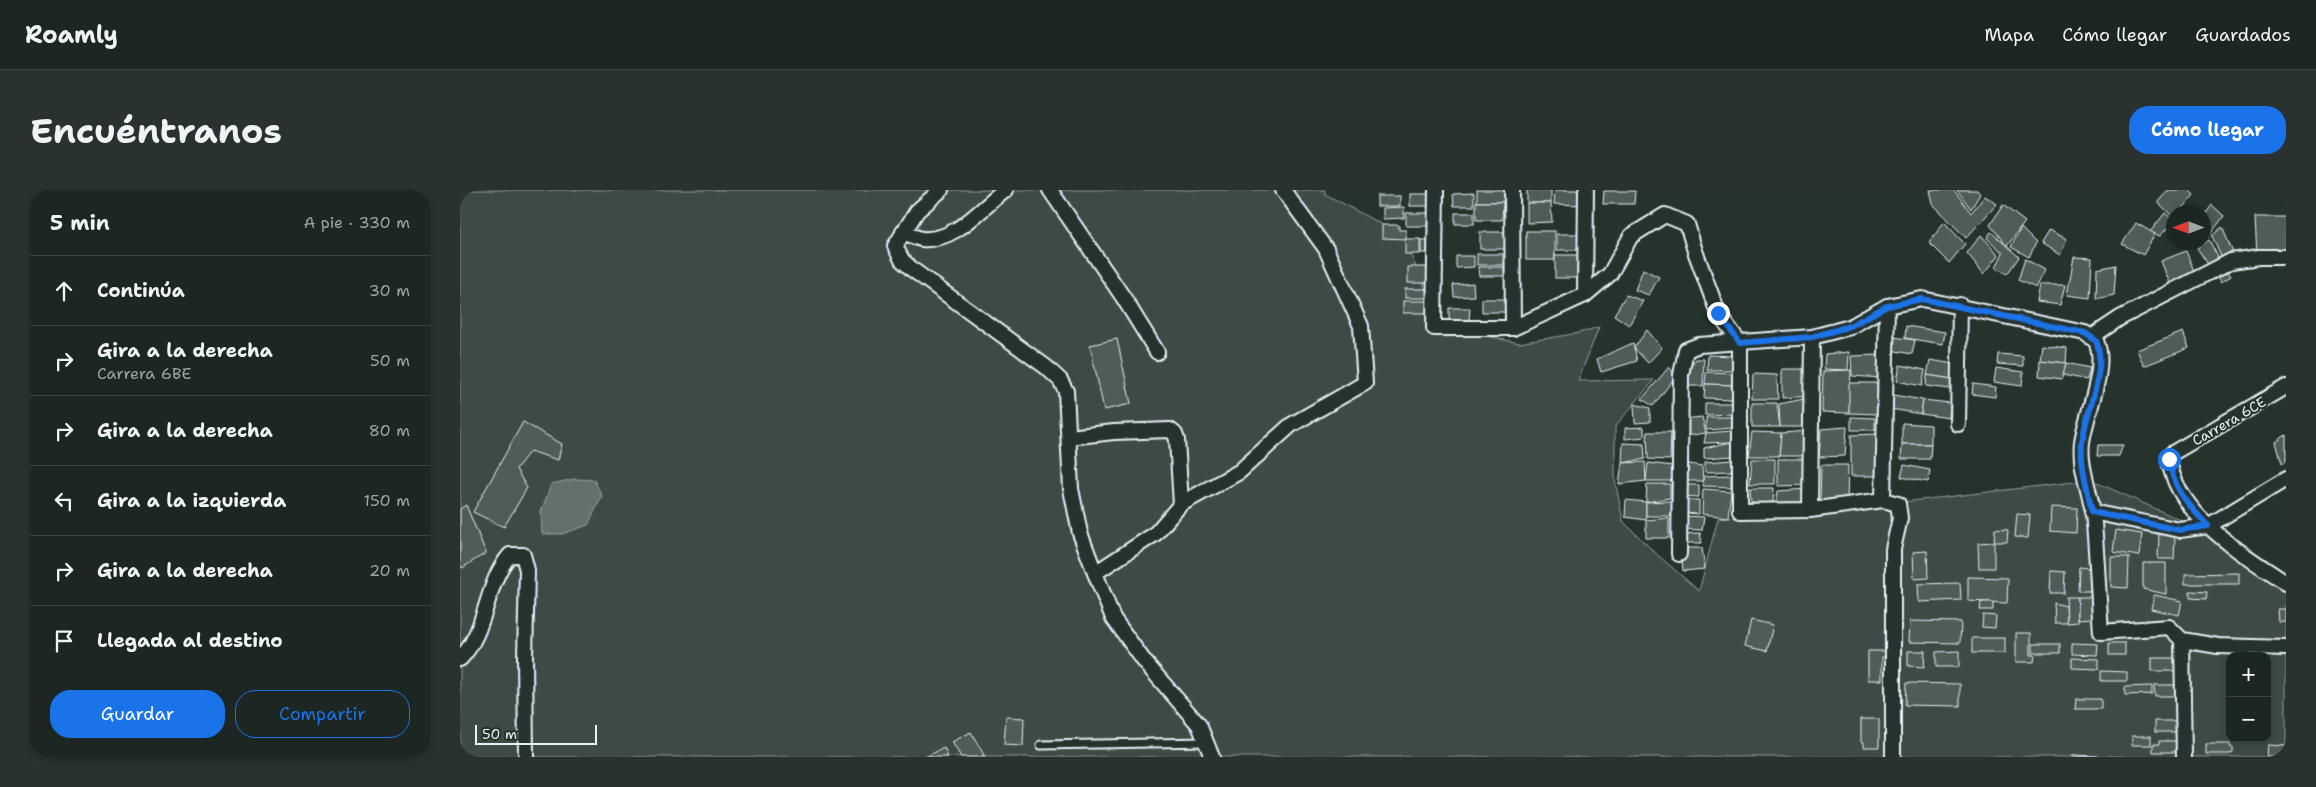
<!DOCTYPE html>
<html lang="es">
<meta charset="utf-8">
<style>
:root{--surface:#1c2622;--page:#29322f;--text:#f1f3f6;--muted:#a0a5a5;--line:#3a4340;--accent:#1a73e8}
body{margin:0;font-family:"Shantell Sans",sans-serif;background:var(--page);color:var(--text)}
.controls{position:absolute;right:15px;bottom:15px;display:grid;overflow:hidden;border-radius:10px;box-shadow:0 2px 8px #0003}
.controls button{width:45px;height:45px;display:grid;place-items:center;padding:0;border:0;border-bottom:1px solid var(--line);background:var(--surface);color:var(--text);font:25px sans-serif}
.compass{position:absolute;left:1706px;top:15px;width:45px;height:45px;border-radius:50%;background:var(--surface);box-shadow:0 2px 8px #0003;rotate:270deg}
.scale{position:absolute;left:15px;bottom:12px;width:122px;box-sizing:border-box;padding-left:5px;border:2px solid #e8f1f8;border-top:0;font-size:14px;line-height:18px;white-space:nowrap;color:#e8f1f8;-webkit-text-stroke:4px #26332d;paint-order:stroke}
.stop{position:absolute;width:15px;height:15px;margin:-11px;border:4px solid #1a73e8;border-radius:50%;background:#fff}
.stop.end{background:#1a73e8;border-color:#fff;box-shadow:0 1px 5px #0008}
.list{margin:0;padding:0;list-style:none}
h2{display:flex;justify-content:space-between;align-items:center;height:65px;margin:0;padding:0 20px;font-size:21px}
h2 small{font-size:16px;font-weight:400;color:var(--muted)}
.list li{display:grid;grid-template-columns:32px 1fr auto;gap:15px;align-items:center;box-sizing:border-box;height:70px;padding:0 20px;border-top:1px solid var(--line)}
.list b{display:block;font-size:19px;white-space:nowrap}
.list p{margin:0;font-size:16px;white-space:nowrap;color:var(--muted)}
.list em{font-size:16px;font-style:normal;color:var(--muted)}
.actions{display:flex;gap:10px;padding:15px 20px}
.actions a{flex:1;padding:11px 0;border:1px solid var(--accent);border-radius:20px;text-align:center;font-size:18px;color:var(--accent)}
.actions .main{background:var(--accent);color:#fff}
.icon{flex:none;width:28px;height:28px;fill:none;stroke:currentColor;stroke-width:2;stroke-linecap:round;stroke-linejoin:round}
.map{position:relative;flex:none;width:1826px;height:567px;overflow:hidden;border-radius:20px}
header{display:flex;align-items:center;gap:30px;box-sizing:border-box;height:70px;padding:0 25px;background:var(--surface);border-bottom:1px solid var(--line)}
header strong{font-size:24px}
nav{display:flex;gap:28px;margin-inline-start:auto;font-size:18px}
.intro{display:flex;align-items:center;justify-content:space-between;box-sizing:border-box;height:120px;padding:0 30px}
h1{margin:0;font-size:35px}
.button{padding:12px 22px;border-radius:20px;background:var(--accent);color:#fff;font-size:18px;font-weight:700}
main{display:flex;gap:30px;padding:0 30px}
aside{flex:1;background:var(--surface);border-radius:20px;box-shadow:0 2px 8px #0003}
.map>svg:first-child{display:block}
.green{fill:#3e4b47;stroke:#939ea0;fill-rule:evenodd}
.water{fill:#636f6d;stroke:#98a3a5}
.building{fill:#505c59;stroke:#e8f1f8}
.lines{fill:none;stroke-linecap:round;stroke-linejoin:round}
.lane-casing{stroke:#e8f1f8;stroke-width:11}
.street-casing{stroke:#e8f1f8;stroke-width:18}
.lane{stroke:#26332d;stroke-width:7}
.street{stroke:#26332d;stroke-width:14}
.route{stroke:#1a73e8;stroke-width:6}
.labels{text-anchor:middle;stroke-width:4;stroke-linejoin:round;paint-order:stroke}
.street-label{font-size:14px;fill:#e8f1f8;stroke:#26332d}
</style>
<header>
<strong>Roamly</strong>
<nav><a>Mapa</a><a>Cómo llegar</a><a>Guardados</a></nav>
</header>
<div class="intro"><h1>Encuéntranos</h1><a class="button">Cómo llegar</a></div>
<main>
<aside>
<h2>5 min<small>A pie · 330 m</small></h2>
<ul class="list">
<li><svg class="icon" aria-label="ahead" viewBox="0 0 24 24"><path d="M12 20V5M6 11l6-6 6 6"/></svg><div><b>Continúa</b></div><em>30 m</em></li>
<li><svg class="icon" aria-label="right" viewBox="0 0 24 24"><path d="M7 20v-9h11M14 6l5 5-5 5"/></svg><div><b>Gira a la derecha</b><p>Carrera 6BE</p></div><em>50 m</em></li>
<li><svg class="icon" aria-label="right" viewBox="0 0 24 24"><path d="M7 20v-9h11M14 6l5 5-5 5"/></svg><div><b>Gira a la derecha</b></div><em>80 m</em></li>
<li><svg class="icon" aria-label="left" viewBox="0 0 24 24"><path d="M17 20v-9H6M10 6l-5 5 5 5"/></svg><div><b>Gira a la izquierda</b></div><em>150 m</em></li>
<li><svg class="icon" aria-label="right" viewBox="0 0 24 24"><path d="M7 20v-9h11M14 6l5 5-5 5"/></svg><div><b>Gira a la derecha</b></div><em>20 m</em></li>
<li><svg class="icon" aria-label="arrive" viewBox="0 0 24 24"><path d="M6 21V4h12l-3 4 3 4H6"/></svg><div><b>Llegada al destino</b></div></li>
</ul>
<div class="actions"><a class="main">Guardar</a><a>Compartir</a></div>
</aside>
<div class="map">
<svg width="1826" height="567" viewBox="0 0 1826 567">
<rect width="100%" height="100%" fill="#26332d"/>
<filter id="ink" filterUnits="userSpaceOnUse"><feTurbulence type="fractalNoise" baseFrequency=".02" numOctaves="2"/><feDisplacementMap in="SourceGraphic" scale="10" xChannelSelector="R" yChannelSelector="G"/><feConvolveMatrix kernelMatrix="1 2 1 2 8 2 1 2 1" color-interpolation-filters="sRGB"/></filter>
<g filter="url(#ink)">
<!-- green -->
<path class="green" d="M0 0H865V4L943 46 981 136 1059 153 1119 143 1139 137 1118 191 1194 190 1155 237V290L1163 331 1192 360 1239 401 1258 328 1443 312 1631 290 1723 331 1826 386V567H0ZM1770 466H1807V548H1770Z"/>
<!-- water -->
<path class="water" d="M115 289 134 290 142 306 128 335 102 344H82L81 322 91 294Z"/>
<!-- building -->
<g class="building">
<rect x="1017" y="0" width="28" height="12"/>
<rect x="1067" y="0" width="24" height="13"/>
<path d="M1095 0H1120L1121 15 1094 14Z"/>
<path d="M1470 0H1494L1511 23 1525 6 1537 14 1506 48 1473 14Z"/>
<path d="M1497 0H1517L1520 4 1511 19Z"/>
<path d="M1708 0H1729L1734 5 1720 22H1714V28L1698 12Z"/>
<path d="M1144 1H1175L1174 14H1143Z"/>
<path d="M1014 3V16H994L993 4Z"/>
<rect x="950" y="4" width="21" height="12"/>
<rect x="917" y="6" width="23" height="10"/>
<path d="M1016 12H1043L1042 30H1016Z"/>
<path d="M1067 13H1091L1092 32 1067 33Z"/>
<path d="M1543 15 1565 32 1547 56 1530 35Z"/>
<path d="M1752 15 1764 26 1747 49 1744 46V26Z"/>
<path d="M944 17V28L923 29V18Z"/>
<rect x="946" y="23" width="25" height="13"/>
<rect x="995" y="23" width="19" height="11"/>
<path d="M1705 23 1714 31 1700 46 1690 42Z"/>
<path d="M1795 27H1826V62L1797 66Z"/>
<path d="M1484 32 1505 54 1489 73 1469 53Z"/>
<path d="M1676 33 1695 44 1683 65 1662 54Z"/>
<path d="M922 35H939V40H946V49L922 48Z"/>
<path d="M1762 37 1774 65 1762 69 1752 46Z"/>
<path d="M1561 38 1576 53 1569 67 1551 57Z"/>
<path d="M1589 40 1607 49 1600 65 1581 53Z"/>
<rect x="1066" y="41" width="29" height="29"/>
<rect x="1020" y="42" width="25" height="17"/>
<path d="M1531 42 1559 67 1547 84 1536 77 1543 63 1527 48Z"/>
<rect x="1097" y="44" width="24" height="16"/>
<path d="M1521 45 1539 65 1524 84 1507 63Z"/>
<rect x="945" y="49" width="15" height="15"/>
<rect x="961" y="50" width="12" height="13"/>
<path d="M1749 50 1761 73 1752 80 1737 58Z"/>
<path d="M1726 61 1736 86 1711 96 1701 71Z"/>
<rect x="1017" y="64" width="26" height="11"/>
<rect x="1095" y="65" width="27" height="23"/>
<path d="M996 66H1014V77L996 78Z"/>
<path d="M1614 67 1632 68 1630 108 1607 105Z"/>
<path d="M1565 69 1585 80 1576 98 1558 90Z"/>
<path d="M1656 75 1654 105 1636 109 1637 79Z"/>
<path d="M1764 76 1771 86 1761 92 1755 80Z"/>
<rect x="948" y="77" width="21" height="16"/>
<path d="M1018 77H1044L1045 86H1019Z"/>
<path d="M1183 79 1199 87 1189 105 1175 100Z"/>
<path d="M1013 93 1014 106 994 107 993 95Z"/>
<path d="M1580 95H1605L1600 115 1577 112Z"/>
<rect x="945" y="99" width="24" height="9"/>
<path d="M1166 105 1183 111 1169 135 1154 125Z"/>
<rect x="1022" y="109" width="23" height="13"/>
<rect x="943" y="111" width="26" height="12"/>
<path d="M989 118H1010L1009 131 989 130Z"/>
<path d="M1446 136 1485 142 1483 154 1445 148Z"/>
<path d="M1187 140 1202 158 1188 173 1174 158Z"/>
<path d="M1723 142 1729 158 1684 176 1677 160Z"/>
<path d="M1433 147 1455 150 1452 164 1430 160Z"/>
<path d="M657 149 671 214 644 220 630 155Z"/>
<path d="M1173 153 1177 171 1141 182 1137 169Z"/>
<path d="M1582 155 1607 158 1606 173 1580 170Z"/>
<path d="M1389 162 1388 180 1364 179 1365 164Z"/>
<path d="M1538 164 1563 166V176L1537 174Z"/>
<path d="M1248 165 1275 166 1274 180H1247Z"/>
<path d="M1420 165 1421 188 1392 186 1391 166Z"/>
<path d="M1236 169H1244L1243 196H1227V180Z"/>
<path d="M1470 170 1494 174 1492 189 1467 185Z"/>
<path d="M1580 170 1606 173 1602 189 1579 186Z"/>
<path d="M1606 173 1630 178 1627 190 1603 185Z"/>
<path d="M1440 175 1465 180 1462 196 1437 191Z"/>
<path d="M1209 177 1216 186 1193 216 1182 209Z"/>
<path d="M1536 178 1563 182 1562 196 1534 192Z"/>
<path d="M1322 179H1350V206L1322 208Z"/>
<path d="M1391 180 1389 223 1362 222 1363 181Z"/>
<path d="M1246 182 1274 183V195L1245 194Z"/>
<path d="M1293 184 1317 185 1318 209H1292Z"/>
<path d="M1467 185 1492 189 1490 199 1466 196Z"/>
<path d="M1389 193H1418L1417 224 1389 223Z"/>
<path d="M1245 194 1274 195 1275 209 1244 208Z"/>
<path d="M1513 194 1536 197 1535 207 1512 204Z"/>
<path d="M1433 205 1463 210 1461 224 1431 219Z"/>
<path d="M1349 208 1348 237H1320L1319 214Z"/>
<path d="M1463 210 1490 213 1489 228 1461 224Z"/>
<path d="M1245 213H1274V224L1245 225Z"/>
<path d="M1292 213H1317L1320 237H1292Z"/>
<path d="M1174 214 1190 218V232L1175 233Z"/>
<path d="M1242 227 1246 243 1225 246 1224 229Z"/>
<path d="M1246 227H1275L1274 238 1246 240Z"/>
<path d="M1391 227 1415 228V240H1391Z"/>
<path d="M63 232 102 254 98 270 70 261 56 279 67 298 44 337 13 322Z"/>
<path d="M1442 233 1471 235V254H1442Z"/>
<path d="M1184 237V247L1165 249V238Z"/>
<path d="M1387 237 1385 266 1359 267 1361 239Z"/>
<path d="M1272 241V252L1244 253 1246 243Z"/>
<path d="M1349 241 1347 266H1319L1321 243Z"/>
<path d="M1187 242H1211L1210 270 1188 269Z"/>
<path d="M1292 242 1321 243 1319 266H1289Z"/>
<path d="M1417 244 1418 286H1391V245Z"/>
<path d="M1826 245V272L1822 274 1816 252Z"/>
<path d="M1272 252 1273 266 1244 268V258Z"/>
<path d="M1163 253 1184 254 1185 269 1162 273Z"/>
<path d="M1442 254H1471L1470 269H1441Z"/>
<path d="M1638 255H1663L1659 266H1637Z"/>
<path d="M1292 269H1315V294H1290Z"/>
<path d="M1318 269H1349L1348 295 1318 296Z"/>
<path d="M1273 270 1271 281 1245 282V272Z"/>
<path d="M1185 272 1186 291 1159 294 1162 273Z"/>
<path d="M1188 273 1213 276 1211 291H1186Z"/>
<path d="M1223 273 1242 276 1243 291H1223Z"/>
<path d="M1361 275H1388L1387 312 1360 313Z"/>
<path d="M1444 275 1470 280 1468 292 1441 287Z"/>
<path d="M1271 285V297L1243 296 1244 286Z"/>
<path d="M1187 294H1210V308L1186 312Z"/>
<path d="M1223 295H1239V307L1223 306Z"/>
<path d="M1290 298H1314L1313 313 1291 312Z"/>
<path d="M1243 299 1271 301 1268 327 1242 324Z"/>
<path d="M1347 299V316H1316L1318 301Z"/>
<path d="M1166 310 1186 312V330L1165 327Z"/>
<path d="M1223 310H1239V324L1222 323Z"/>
<path d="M1212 311 1211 326H1186V312Z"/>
<path d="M6 315 26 363 2 378 0 374V319Z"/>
<path d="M1591 317 1617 318 1616 343 1590 341Z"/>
<path d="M1557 324 1570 325 1568 348 1555 347Z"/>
<path d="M1223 326 1244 327 1242 340 1223 339Z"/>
<path d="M1209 328V348H1186V330Z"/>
<path d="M1535 339 1548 340 1547 352H1534Z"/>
<path d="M1656 340 1682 344 1679 366 1653 362Z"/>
<path d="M1240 343 1242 353H1221L1222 344Z"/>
<path d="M1699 344 1715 345 1714 369H1698Z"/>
<path d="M1534 352V378H1519L1518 353Z"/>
<path d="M1221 358H1242L1245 379 1223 381Z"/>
<path d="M1467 361 1468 388 1454 389 1453 362Z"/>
<path d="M1651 367H1669L1668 398 1651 397Z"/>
<path d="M1683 373H1706V404L1683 399Z"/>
<path d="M1619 377 1630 378V401H1618Z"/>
<path d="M1591 381 1605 382 1604 403H1590Z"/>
<path d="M1779 383V394H1725V384Z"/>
<path d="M1508 387 1548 388 1547 413 1508 411Z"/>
<path d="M1500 393 1501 410 1459 412 1458 394Z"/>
<path d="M1730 401 1747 402 1746 409 1730 408Z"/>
<path d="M1694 405 1722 411 1719 425 1691 419Z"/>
<path d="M1606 407H1618V432L1607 433Z"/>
<path d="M1618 407H1631L1632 428 1618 429Z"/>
<path d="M1521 412H1533V420H1520Z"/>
<path d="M1594 413 1606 416 1607 433H1595Z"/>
<path d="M1818 419H1826V432H1819Z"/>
<path d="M1523 425 1536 426 1535 438 1522 437Z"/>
<path d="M1291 430 1313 435 1307 461 1285 456Z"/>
<path d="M1450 431 1501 432 1500 453 1449 452Z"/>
<path d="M1556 443H1571V465H1575L1574 472H1556Z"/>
<rect x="1512" y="448" width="33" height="15"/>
<path d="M1612 453 1638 454 1637 465 1612 464Z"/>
<rect x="1649" y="453" width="16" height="12"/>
<rect x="1573" y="454" width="27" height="9"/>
<path d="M1408 461H1426L1425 467H1422V490H1408Z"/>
<path d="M1448 461H1465L1464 477 1448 476Z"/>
<path d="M1499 461V477H1476V462Z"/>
<path d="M1612 468 1639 469V479L1612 478Z"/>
<rect x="1692" y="468" width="29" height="13"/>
<path d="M1641 481 1667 482V491H1641Z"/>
<path d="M1446 493 1500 494V516L1445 515Z"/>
<path d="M1694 495H1720V506H1695Z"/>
<path d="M1692 496V504L1665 505V497Z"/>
<path d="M1616 509H1641V519H1615Z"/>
<path d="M546 527 564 528 563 556 544 555Z"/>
<path d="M1401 529H1419V557H1404V552H1401Z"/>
<rect x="1695" y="531" width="26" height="11"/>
<path d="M511 542 525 567H501L492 552Z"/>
<rect x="1672" y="546" width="19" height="9"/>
<path d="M1699 551H1720V562H1693V554H1699Z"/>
<path d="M1746 554H1770V557H1773V562L1770 564H1746Z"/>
<path d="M1808 555 1826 556V567H1807Z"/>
<path d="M484 558 488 567H465Z"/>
<path d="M1613 565 1666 567H1613Z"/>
</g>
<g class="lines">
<defs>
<path id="lane" d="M581 555 746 552"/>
<g id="street">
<path d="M481 0 457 21 435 56 442 70 453 80 586 177 600 190 606 201 611 299 620 343 635 383 653 428 684 471 739 535 752 567"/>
<path d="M590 0 663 107 697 162"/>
<path d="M976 0 974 138H1053L1125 105 1150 84 1171 46 1205 25 1227 34 1235 61 1258 123 1280 153V321L1350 320 1423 310 1427 116"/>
<path d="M1052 0 1053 138"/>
<path d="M443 42C449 44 456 48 462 49 496 52 521 17 546 0"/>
<path d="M1125 105 1126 0"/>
<path d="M1636 151V144L1660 128 1771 71 1799 67H1826"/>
<path d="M1826 197 1711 264 1709 269C1716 325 1783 364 1826 393"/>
<path d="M1498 234 1500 115"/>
<path d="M609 247 654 242 710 240 715 244 717 250 721 314"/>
<path d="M1423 310 1438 314 1440 328 1433 359V567"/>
<path d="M1350 320 1352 147"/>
<path d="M1632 322 1720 340 1748 336 1826 289"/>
<path d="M1219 364 1221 185 1226 160 1239 155 1352 147 1390 137 1427 116 1462 109 1625 143 1636 151C1648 177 1626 223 1622 252 1619 276 1630 300 1633 323 1637 362 1638 402 1641 442L1709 437 1722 450 1758 456 1826 458"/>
<path d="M635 383 695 344 721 314 779 282 831 235 905 193 901 136 866 59 823 0"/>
<path d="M1722 450 1724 567"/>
<path d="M0 469C28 440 24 395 50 365H63L67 380 65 466 66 567"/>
</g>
</defs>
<!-- lane casing -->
<use href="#lane" class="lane-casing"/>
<!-- street casing -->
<use href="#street" class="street-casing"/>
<!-- lane -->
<use href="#lane" class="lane"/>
<!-- street -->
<use href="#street" class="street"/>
</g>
</g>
<g class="lines" filter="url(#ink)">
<!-- route -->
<path class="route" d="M1258 123 1280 153 1352 147 1390 136 1427 116 1462 109 1625 143 1636 151C1648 179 1625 223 1622 253 1620 276 1628 300 1632 322L1720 340 1748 336C1729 316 1712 297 1709 269"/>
</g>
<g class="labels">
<!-- street labels -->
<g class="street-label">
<text transform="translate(1769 231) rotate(-30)" y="5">Carrera 6CE</text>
</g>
</g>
</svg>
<div class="controls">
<button>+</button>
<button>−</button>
</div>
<svg class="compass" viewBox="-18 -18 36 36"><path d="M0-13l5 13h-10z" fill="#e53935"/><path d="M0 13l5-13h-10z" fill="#a0a5a5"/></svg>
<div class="scale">50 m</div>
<div class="stop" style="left:1709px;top:269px"></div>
<div class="stop end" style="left:1258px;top:123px"></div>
</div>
</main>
